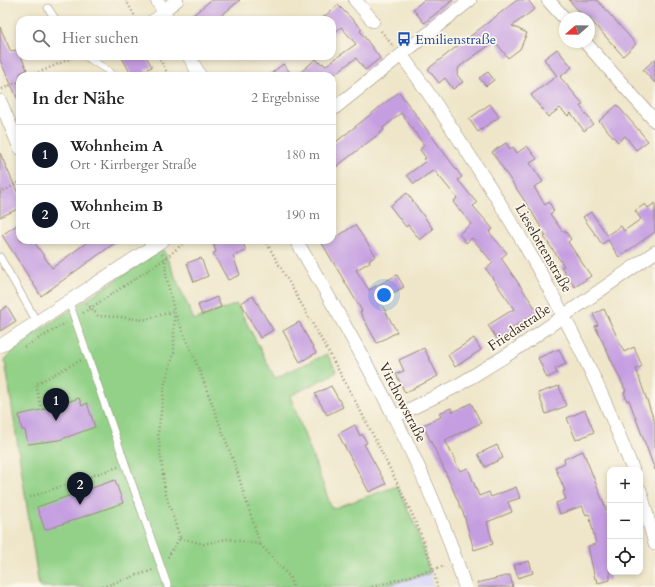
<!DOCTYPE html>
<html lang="de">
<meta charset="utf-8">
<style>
:root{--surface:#fff;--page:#f6f6f6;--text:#222;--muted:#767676;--line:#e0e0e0;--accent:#111827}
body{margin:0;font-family:Cardo,serif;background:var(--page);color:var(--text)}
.controls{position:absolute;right:12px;bottom:12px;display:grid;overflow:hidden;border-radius:8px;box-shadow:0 2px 6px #0003}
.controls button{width:36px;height:36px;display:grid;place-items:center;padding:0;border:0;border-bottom:1px solid var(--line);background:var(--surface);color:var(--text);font:20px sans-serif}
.compass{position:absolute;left:559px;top:12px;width:36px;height:36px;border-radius:50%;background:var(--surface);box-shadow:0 2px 6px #0003;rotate:250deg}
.you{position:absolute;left:384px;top:295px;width:14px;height:14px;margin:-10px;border:3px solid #fff;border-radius:50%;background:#1a73e8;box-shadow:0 0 0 6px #1a73e833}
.badge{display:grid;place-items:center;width:26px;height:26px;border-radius:50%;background:var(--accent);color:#fff;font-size:13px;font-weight:700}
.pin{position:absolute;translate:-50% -33px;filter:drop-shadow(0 1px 2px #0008)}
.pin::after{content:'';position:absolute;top:21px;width:14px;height:12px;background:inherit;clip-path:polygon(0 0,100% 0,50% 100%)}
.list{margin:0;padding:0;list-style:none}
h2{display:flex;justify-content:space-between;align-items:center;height:52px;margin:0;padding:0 16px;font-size:17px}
h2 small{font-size:13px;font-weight:400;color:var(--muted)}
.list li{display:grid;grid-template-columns:26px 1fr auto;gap:12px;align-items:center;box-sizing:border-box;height:60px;padding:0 16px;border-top:1px solid var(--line)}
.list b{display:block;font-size:15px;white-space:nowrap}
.list p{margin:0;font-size:13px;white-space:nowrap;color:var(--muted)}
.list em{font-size:13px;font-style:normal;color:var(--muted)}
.icon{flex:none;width:22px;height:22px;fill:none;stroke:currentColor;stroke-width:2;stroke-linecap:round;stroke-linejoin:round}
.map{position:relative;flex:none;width:655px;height:587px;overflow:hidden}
.search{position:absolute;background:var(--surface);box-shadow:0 2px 6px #0003;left:16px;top:16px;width:320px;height:44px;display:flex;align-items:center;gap:10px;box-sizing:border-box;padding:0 14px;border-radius:12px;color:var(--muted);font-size:15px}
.panel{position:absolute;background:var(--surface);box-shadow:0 2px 6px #0003;left:16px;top:72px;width:320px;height:172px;border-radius:12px}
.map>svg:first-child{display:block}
.built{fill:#d7d7f8}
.green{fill:#92d187;stroke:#667e52}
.building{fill:#c59ee1}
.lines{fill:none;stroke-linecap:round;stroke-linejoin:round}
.service-casing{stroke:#958874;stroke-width:8}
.minor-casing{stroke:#958874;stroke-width:14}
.path{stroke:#958874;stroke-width:2.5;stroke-dasharray:1 3;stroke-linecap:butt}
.service{stroke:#fff;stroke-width:7}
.minor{stroke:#fff;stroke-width:13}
.labels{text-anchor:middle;stroke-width:3.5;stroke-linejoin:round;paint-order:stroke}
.transit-label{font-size:14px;fill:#164399;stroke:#fbf7ec;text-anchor:start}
.street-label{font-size:14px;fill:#3b2a1e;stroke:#fbf7ec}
</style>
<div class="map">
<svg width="655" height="587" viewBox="0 0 655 587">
<rect width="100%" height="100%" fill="#fbf7ec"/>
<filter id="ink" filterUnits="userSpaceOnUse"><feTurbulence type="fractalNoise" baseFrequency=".025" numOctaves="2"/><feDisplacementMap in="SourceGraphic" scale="8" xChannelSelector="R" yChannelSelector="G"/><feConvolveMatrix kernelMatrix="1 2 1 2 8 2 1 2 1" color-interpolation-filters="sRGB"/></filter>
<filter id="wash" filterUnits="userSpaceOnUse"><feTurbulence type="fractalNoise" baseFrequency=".012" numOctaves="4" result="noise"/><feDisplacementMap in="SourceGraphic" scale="16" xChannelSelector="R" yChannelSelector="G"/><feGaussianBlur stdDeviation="0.9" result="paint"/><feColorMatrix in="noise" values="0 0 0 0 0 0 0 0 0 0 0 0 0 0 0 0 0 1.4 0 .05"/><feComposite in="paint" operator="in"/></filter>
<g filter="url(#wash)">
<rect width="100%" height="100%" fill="#efe6c9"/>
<!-- built -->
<path class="built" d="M431 573 433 587H380Z"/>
<!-- green -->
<path class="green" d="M163 249 194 320 237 304 275 378 327 354 337 372 290 396 332 509 397 486 416 527 430 573 380 587H39L5 360 17 345Z"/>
<g id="blocks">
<!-- building -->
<g class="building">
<path d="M211 0H240L216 20H187Z"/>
<path d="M424 0H453L424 23 413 9Z"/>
<path d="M517 0H528L535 9 512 26 527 33 520 49 508 58 495 41 459 67 457 75 463 82 453 89 445 78 439 83 428 69Z"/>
<path d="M569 0H597L636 44 623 56 589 18H585Z"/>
<path d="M338 5 362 29 360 31 380 58 365 70 356 58 333 75 334 76H296L316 59 321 64 323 63 325 66 356 44 341 27 332 35V20H320Z"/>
<path d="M0 27 11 52 18 49 27 70 20 73V104L0 60Z"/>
<path d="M557 49 572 67 560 77 583 104 580 106 593 124 584 131 571 113 568 116 560 108 548 117 531 95 557 76 544 59Z"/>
<path d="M121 56H146L152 67 145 70 148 76H132Z"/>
<path d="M655 59V83L643 70Z"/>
<path d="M283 64 293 76H268Z"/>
<path d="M488 72 494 80 486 86 479 78Z"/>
<path d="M399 92 462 177 458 180 477 203 473 206 493 229 489 232 507 253 501 258 538 312 513 327 514 330 498 341 488 325 514 309 486 269 493 263 472 238 466 243 459 234 471 224 453 202 457 198 434 170 414 184 407 175 426 161 424 159 426 158 420 150 424 145 401 113 383 128 384 130 332 170V145Z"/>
<path d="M490 104 499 117 478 132 469 119Z"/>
<path d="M617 105 648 141 636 150 625 136 618 142 599 121Z"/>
<path d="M506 143 510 149 513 147 517 153 527 146 537 159 530 163 543 182 534 187 545 205 549 202 554 211 550 214 563 232 565 231 571 239 568 242 591 276 575 287 561 267 564 266 544 237 546 236 530 209 492 152Z"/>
<path d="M0 153 20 198V208L0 217Z"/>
<path d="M407 193 433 229 420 240 408 225 406 227 390 206Z"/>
<path d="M655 203V232L619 257 608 240 602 244 583 217 591 212 607 235 621 226 624 231 641 219 635 211 645 204 648 208Z"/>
<path d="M20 223V240H33L52 268 90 240H119L41 296 2 235Z"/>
<path d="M355 225 376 256 369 260 370 262 356 270 369 290 397 275 404 287 379 300 397 332 377 343 360 312 362 311 320 240H332Z"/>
<path d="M212 240H242L246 251 233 256 240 275 228 280 213 253 216 252Z"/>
<path d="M201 258 208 276 194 282 187 263Z"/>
<path d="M253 296 273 330 260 338 241 303Z"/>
<path d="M217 297 221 307 202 315 198 305Z"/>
<path d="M7 306 16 321 0 331V311Z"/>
<path d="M604 309 624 352 634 347 642 366 636 369 655 423V470L629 400 627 401 624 392 626 391 595 326 598 325 593 314Z"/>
<path d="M299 322 316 353 300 362 283 331Z"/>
<path d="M474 338 481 350 455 367 448 355Z"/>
<path d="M424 348 438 376 405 393 396 374 404 371 399 360Z"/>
<path d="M559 349 566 364 555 369 557 373 547 378 538 358Z"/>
<path d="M331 386 343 407 327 415 315 394Z"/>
<path d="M559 386 566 406 546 414 538 393Z"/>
<path d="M79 398 82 406 87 403 95 427 59 440 28 444 25 430H22L19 415 53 407Z"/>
<path d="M471 403 481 423 445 440 460 471 468 468 479 496 489 492 491 497 516 487 520 498 508 502 512 512 487 522 493 544 474 550 464 515 444 469 423 425 441 417 439 413 451 408 453 412Z"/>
<path d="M585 410 594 432 576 440 567 418Z"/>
<path d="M355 425 360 436 362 434 367 443 364 444 386 484 369 492 338 434Z"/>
<path d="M497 445 503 458 485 467 478 454Z"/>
<path d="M583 451 610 519V580L598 583 597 579H595L588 546 596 544 589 514 586 515 582 506 560 514 556 503 566 499 563 491H565L555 467 565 463 564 459Z"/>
<path d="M115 480 123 503 45 530 37 507Z"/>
<path d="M529 561 533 573 518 578 514 565Z"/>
<path d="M510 575 513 587H478L477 583Z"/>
</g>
</g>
</g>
<g filter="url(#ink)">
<use href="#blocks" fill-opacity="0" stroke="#958874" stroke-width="1"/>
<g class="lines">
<defs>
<g id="service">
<path d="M48 8 56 20"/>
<path d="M149 20 163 11"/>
<path d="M85 56 107 70 113 76"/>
<path d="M0 257 37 322"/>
<path d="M69 302 168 587"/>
</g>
<g id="minor">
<path d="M157 0 168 20"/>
<path d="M355 0 373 21"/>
<path d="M548 0 565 19"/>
<path d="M163 11 177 0"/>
<path d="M585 42 655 121"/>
<path d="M189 56 200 76"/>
<path d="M402 56C426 88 448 122 470 156 536 257 590 358 633 470"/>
<path d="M0 101 20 148"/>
<path d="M332 110 470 0"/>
<path d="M296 240C360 351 427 464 465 587"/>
<path d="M0 346 163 240"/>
<path d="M394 417 455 387 515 350 655 252"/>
<path d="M640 490 655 544"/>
</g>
</defs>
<!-- service casing -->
<use href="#service" class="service-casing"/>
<!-- minor casing -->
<use href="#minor" class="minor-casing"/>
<!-- path -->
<g class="path">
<path d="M126 0 137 20"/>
<path d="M381 31 394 47"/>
<path d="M158 56 169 76"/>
<path d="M31 76 76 56"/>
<path d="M2 89 20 81"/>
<path d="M0 193 20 182"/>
<path d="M265 240C308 316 352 391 390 469 409 507 429 545 437 587"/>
<path d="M162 254 165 259 166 275 174 311V353L165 383 158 433 165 492 180 538 167 558"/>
<path d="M87 303 98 316 120 317 143 320 174 311 199 369 235 465 260 544 289 576 293 587"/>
<path d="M83 313 165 259 187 240"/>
<path d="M24 347 66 323"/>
<path d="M40 406 36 384 81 360"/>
<path d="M30 497 118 467"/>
<path d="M180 538 204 544 226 539 260 544"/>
<path d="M102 587 153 570"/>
<path d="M372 587 445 566"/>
</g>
<!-- service -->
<use href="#service" class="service"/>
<!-- minor -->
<use href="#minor" class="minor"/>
</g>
</g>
<!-- icons -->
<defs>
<symbol id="bus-bare" viewBox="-9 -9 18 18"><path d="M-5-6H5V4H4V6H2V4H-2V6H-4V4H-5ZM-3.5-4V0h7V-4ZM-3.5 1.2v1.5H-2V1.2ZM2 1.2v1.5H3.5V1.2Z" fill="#1a4fb4" stroke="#fbf7ec" stroke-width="2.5" paint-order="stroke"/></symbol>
</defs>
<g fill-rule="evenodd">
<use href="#bus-bare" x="394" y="29" width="20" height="20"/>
</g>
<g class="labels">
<!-- transit labels -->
<g class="transit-label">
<text x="415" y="44">Emilienstraße</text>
</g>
<!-- street labels -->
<g class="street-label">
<text transform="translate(544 248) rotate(60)" y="5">Lieselottenstraße</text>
<text transform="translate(519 327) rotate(-34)" y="5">Friedastraße</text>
<text transform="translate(403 402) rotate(63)" y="5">Virchowstraße</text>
</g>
</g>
</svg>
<div class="controls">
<button>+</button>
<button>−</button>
<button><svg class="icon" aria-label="locate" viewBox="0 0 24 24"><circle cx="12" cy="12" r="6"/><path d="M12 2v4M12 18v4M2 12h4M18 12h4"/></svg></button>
</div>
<svg class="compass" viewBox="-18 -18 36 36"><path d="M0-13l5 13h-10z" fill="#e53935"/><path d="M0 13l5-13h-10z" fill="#767676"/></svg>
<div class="you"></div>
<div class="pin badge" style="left:56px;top:421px">1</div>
<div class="pin badge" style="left:80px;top:505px">2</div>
<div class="search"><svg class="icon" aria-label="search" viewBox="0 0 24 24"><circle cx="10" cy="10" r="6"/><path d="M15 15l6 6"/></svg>Hier suchen</div>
<section class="panel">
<h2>In der Nähe<small>2 Ergebnisse</small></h2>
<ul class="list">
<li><span class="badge">1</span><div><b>Wohnheim A</b><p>Ort · Kirrberger Straße</p></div><em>180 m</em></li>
<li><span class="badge">2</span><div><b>Wohnheim B</b><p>Ort</p></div><em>190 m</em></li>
</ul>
</section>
</div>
